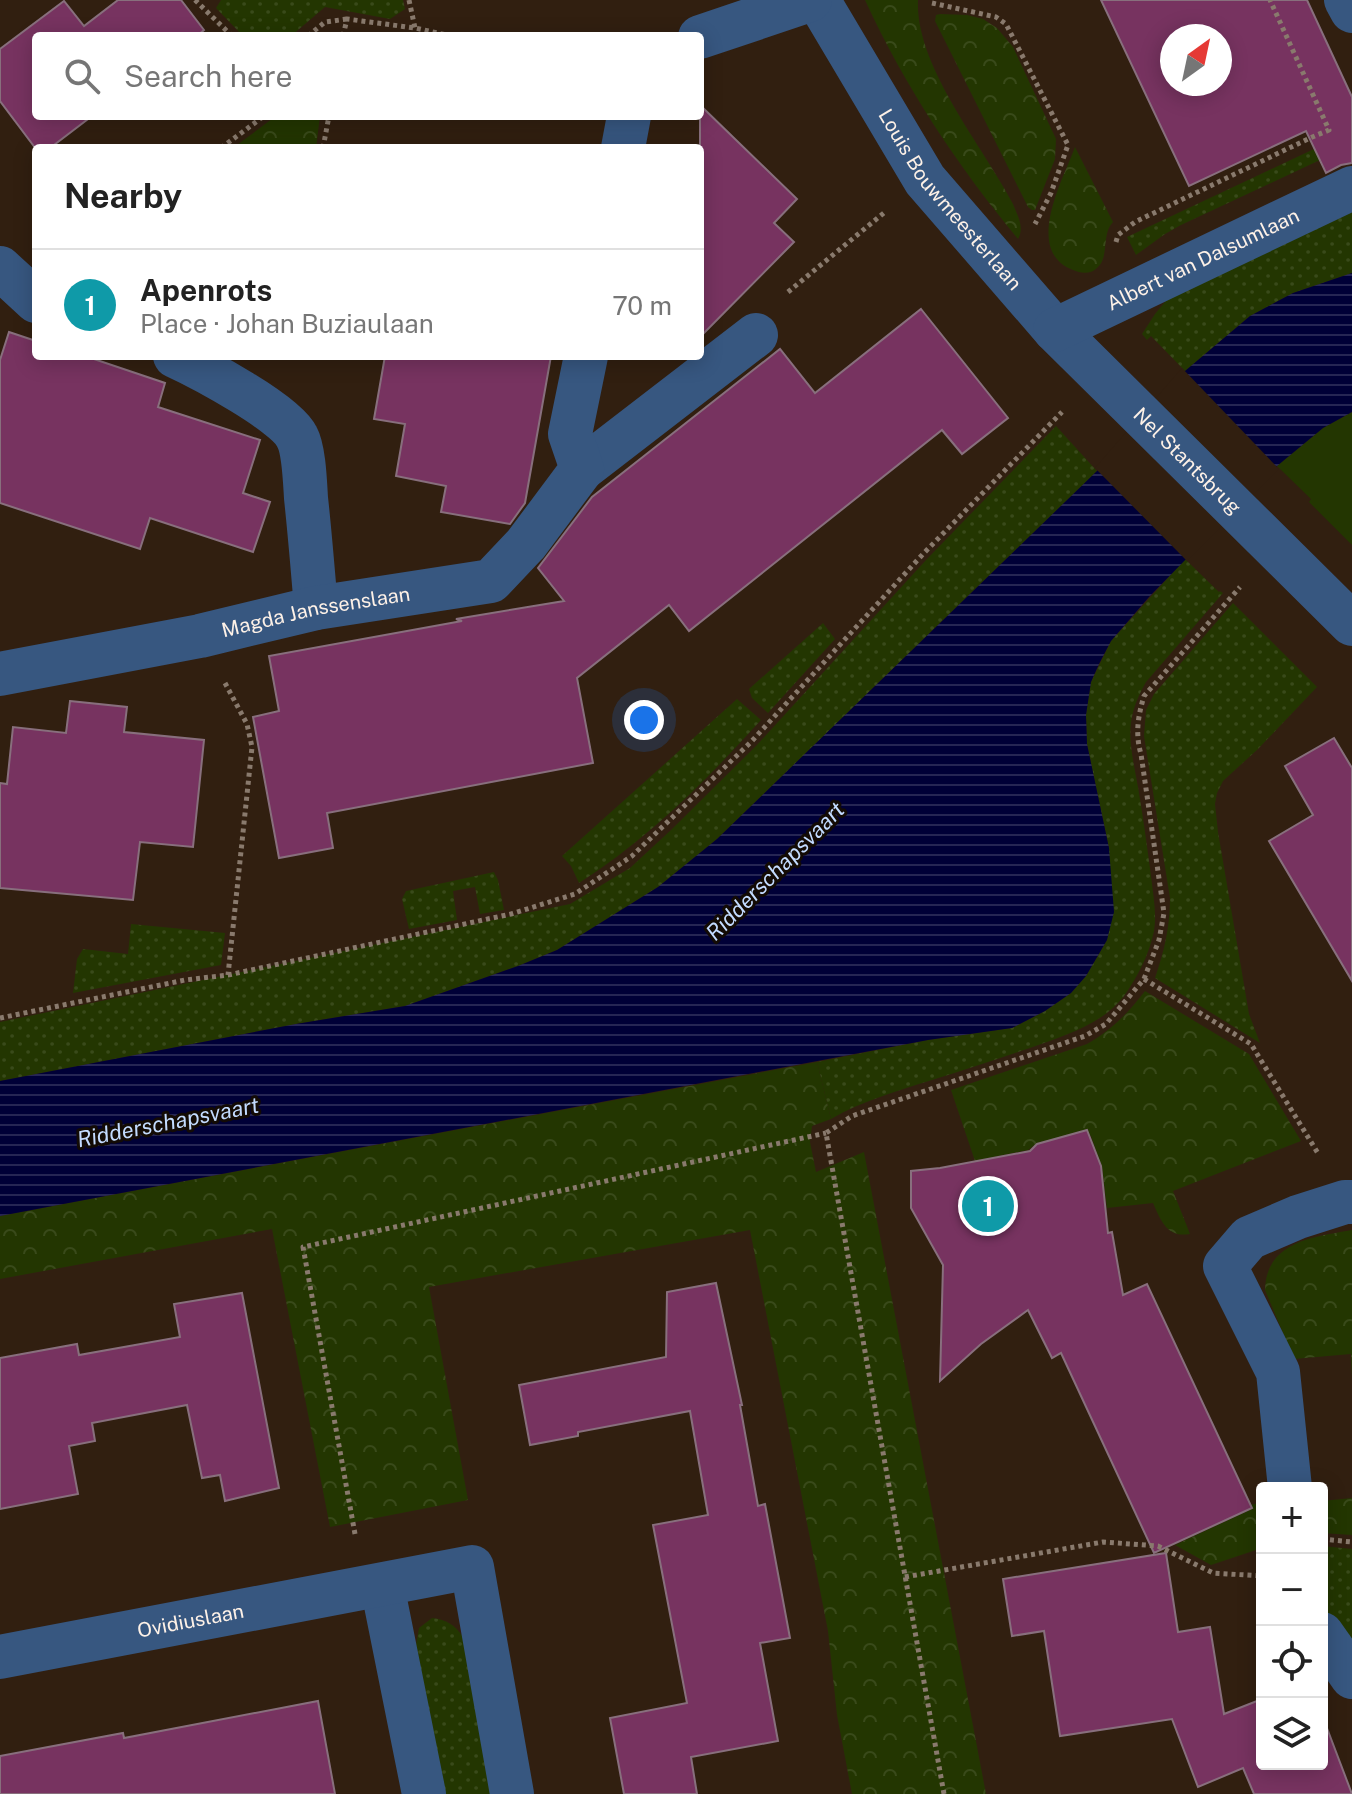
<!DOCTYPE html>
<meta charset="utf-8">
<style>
:root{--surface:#fff;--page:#f6f6f6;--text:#222;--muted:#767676;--line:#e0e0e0;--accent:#77622a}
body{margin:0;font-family:"Public Sans",sans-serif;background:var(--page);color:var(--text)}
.controls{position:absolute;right:24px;bottom:24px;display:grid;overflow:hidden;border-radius:8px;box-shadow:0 4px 20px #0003}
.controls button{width:72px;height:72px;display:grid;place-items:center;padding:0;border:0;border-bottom:2px solid var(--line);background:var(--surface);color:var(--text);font:40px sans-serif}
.compass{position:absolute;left:1160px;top:24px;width:72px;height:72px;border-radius:50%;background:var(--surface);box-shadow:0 4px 20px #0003;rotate:33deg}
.you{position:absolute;left:644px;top:720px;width:28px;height:28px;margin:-20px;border:6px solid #fff;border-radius:50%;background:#1a73e8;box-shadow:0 0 0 12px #1a73e833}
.badge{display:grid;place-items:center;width:52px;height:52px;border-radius:50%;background:var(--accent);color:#fff;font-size:26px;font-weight:700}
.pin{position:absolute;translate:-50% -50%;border:4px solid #fff;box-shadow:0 2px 8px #0006}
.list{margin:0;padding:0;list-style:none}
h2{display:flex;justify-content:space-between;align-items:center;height:104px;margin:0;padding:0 32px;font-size:34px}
h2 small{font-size:26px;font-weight:400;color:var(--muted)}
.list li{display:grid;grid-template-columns:52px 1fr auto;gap:24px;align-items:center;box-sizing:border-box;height:112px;padding:0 32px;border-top:2px solid var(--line)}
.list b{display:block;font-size:30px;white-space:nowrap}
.list p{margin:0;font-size:26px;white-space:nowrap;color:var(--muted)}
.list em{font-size:26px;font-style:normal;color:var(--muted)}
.icon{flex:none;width:44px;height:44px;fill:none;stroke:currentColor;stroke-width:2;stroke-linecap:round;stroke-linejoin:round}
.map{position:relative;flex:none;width:1352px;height:1794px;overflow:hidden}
.search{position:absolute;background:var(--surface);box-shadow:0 4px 20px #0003;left:32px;top:32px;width:672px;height:88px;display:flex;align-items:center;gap:20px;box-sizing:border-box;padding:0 28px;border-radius:8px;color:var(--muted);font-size:30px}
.panel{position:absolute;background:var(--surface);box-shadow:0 4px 20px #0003;left:32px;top:144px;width:672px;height:216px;border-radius:8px}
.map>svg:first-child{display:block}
.grass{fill:url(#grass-dots)}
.forest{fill:url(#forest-crowns)}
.park{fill:#233601}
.water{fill:url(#water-rules)}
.pier{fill:#311f10}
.building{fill:#773360;stroke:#886f7d;stroke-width:2;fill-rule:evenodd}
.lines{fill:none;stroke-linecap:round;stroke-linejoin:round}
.path{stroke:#897a6d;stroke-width:5;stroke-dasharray:4 4;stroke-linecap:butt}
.minor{stroke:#375780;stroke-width:44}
.labels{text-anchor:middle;stroke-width:6;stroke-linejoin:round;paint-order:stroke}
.street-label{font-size:20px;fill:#fdf1e7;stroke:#130b05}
.water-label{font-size:22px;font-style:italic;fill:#c3dbff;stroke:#130b05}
</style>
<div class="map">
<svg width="1352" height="1794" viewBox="0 0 1352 1794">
<defs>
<pattern id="grass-dots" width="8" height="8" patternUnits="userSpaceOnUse" patternTransform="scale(2)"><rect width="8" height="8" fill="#233601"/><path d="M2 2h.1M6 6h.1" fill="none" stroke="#394a1a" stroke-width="1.8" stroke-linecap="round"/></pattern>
<pattern id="forest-crowns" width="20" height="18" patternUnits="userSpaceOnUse" patternTransform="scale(2)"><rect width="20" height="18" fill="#233601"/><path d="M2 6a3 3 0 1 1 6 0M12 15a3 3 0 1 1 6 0" fill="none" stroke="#394a1a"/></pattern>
<pattern id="water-rules" width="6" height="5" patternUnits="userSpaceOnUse" patternTransform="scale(2)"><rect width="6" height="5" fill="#000037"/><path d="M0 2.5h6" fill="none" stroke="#262654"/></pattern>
</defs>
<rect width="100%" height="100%" fill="#311f10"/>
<!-- grass -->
<g class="grass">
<path d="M221 0H403L405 9 390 19 325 7 291 36H243L216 8Z"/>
<path d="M1314 149 1320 160 1181 225 1165 234 1136 255 1127 237Z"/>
<path d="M1352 204V273L1293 293 1250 316 1185 371 1151 336 1147 340 1142 334 1155 314 1169 297Z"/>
<path d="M1056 426 1097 471 717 839 658 887 557 950 518 966 405 1006 296 1024 0 1081V1022L570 904 630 868 671 830 756 746 926 560Z"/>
<path d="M1185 559 1219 592 1220 591 1223 593 1146 682C1123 722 1130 743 1138 787 1143 816 1147 846 1151 876 1153 894 1157 913 1154 931 1149 955 1138 976 1124 996 1102 1025 1063 1036 1030 1048 997 1059 965 1070 932 1080 897 1091 862 1101 831 1119L817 1062 928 1040 1012 1028 1045 1011 1071 993 1086 976 1107 940 1109 848 1087 744 1086 715 1091 682 1111 641Z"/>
<path d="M1233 603 1317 687 1258 749 1223 781 1217 793 1215 804 1218 832 1249 1014 1260 1043 1155 978C1164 952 1170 927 1170 898L1144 736 1146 710 1154 694Z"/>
<path d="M823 623 835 639 768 713 752 698 749 689Z"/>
<path d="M737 699 761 720C707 780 648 839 579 883L571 866 562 856Z"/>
<path d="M494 872 498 880 504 910 480 914 475 887 453 891 457 920 409 929 402 899 406 891Z"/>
<path d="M131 924 225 933 221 965 73 993 77 959 83 949 128 954Z"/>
<path d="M1322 1546 1352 1549V1642L1325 1616 1322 1609Z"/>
<path d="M432 1618C447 1620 454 1624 463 1637L492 1794H445L416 1645 419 1628Z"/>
</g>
<!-- forest -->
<g class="forest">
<path d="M865 0H918C915 66 983 146 1013 204 1017 215 1025 227 1018 239 957 165 905 87 865 0Z"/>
<path d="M940 14 967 15 983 19 997 28 1013 47 1056 139 1055 159 1035 210H1032L1028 207 935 21 936 15Z"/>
<path d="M276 116H320L316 148H233Z"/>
<path d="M1075 147 1113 222C1101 234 1110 257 1097 268 1090 275 1080 273 1073 270 1023 251 1063 180 1075 147Z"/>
<path d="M1145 991 1249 1054 1301 1141 1173 1191 1190 1234C1167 1238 1161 1221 1153 1203L1107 1208 1102 1168 1091 1136 1084 1132 1037 1143 1028 1150 975 1161 951 1090 1087 1044C1113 1029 1127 1014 1145 991Z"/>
<path d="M817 1062 831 1119 812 1126 810 1142 816 1172 864 1152 986 1794H852L837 1715 828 1631 750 1230 429 1287 468 1500 330 1527 272 1229 0 1279V1216Z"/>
<path d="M1352 1230V1378L1351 1354 1294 1359 1265 1290C1266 1241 1314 1237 1352 1230Z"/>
<path d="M1352 1498V1535L1322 1533V1501Z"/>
<path d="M1262 1502V1548L1211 1565 1175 1545 1252 1509 1251 1505Z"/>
</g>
<!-- park -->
<path class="park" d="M1352 412V545L1309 502 1311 499 1277 466 1323 428Z"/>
<!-- water -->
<path class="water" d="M1352 273V412L1323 428 1277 466 1149 597 1111 641 1099 664 1091 682 1086 715 1087 744 1109 848 1114 912 1107 940 1086 976 1071 993 1045 1011 1012 1028 928 1040 0 1216V1081L296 1024 405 1006 518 966 557 950 658 887 717 839 1097 471 1185 371 1250 316 1293 293Z"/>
<!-- pier -->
<path class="pier" d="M1182 368 1279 469 1187 561 1095 468Z"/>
<!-- building -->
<g class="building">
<path d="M118 0H181L204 30 197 36H36V116H92L50 148 36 149 0 101V49L64 1 84 26Z"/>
<path d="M1101 0H1307L1352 97V163L1341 165 1326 173 1306 131 1189 186ZM1172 36H1220V84H1172Z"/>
<path d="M700 105 797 199 774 223 794 242 700 337Z"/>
<path d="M921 309 1008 418 962 454 942 430 689 631 669 605 577 678 593 763 327 813 333 848 279 858 253 717 279 711 269 656 462 621 456 619 564 601 538 568 592 497 780 349 815 393Z"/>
<path d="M9 332 36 341V356H85L165 383 158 407 260 440 243 493 270 502 253 552 150 518 140 549 0 503V360Z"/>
<path d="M385 356H551L525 503 510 524 441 512 446 486 396 476 405 424 374 419Z"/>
<path d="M70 701 127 707 124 732 204 740 193 847 140 842 133 900 0 888V783L7 784 13 727 66 733Z"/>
<path d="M1334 738 1352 768V981L1269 841 1313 815 1285 766Z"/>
<path d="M1087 1130 1101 1166 1108 1233 1112 1232 1123 1295 1147 1284 1252 1508 1154 1553 1061 1353 1052 1358 1028 1310 981 1344 940 1381 943 1265 911 1208V1171L940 1168 1030 1151 1037 1144Z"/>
<path d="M716 1283 742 1405H740L758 1506 765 1504 790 1638 760 1643 778 1741 691 1757 697 1794H624L610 1718 687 1703 653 1525 708 1515 690 1411 578 1432V1436L530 1445 519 1385 666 1357 667 1292Z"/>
<path d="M242 1293 279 1488 225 1501 220 1475 202 1478 187 1405 92 1423 95 1441 69 1446 78 1494 0 1509V1358L77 1344 79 1355 180 1337 174 1304Z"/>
<path d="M1166 1553 1178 1632 1210 1627 1224 1714 1262 1699V1764H1322V1715L1352 1794H1254L1243 1768 1198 1787 1172 1719 1060 1736 1044 1631 1012 1636 1003 1579Z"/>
<path d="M318 1701 335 1794H0V1756L123 1733 124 1738Z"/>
</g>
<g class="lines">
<!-- path -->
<g class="path">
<path d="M195 0 232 36"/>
<path d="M409 0 415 28"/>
<path d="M932 3 996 17 1006 24 1068 145 1051 193 1035 224"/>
<path d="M308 36 325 22 347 19"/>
<path d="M343 36 347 19 415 28 451 36"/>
<path d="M221 148 264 116"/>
<path d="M323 148 329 116"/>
<path d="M1116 242 1118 235 1135 222 1310 138 1329 130 1270 0"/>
<path d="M788 292 885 212"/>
<path d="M225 683 247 724 252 747 228 975"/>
<path d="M1144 979 1251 1044 1319 1155"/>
<path d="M0 1018 185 980 228 975 511 914 575 894 632 856 751 742 923 554 1062 412"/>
<path d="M355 1534 303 1247 826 1133"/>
<path d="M1322 1539 1352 1542"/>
<path d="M905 1577 1103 1542 1158 1546 1213 1573 1262 1576"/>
<path d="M944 1794 826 1133 852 1116 1085 1036 1106 1024 1144 979 1159 940 1164 913 1141 754C1135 734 1138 716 1144 696L1240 587"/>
</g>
<!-- minor -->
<g class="minor">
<path id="s1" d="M818 0 925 180 1055 330 1352 624"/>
<path d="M1346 0 1352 11"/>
<path d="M700 37 810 0"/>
<path d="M623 148 629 116"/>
<path d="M0 268 36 301"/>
<path id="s2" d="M1055 330 1352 188"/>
<path d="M175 356C201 368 286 413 297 437 304 450 305 482 306 498 310 535 313 572 316 608"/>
<path d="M582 469 756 335"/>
<path id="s3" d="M0 674 200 636 316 608 491 581 526 544 582 469 570 434 586 356"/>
<path d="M1290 1488 1278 1372 1225 1266 1249 1238 1298 1217 1345 1202H1352"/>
<path d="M382 1585 424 1794"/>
<path d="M1322 1634 1352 1677"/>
<path id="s4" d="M0 1657 472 1567 512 1794"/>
</g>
</g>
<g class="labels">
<!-- street labels -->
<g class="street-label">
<text dy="7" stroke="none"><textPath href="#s1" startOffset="240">Louis Bouwmeesterlaan</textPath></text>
<text dy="7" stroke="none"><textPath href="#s2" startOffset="164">Albert van Dalsumlaan</textPath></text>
<text dy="7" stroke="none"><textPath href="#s1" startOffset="594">Nel Stantsbrug</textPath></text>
<text dy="7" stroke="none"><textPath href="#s3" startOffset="322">Magda Janssenslaan</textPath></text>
<text dy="7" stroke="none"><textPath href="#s4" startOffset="194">Ovidiuslaan</textPath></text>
</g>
<!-- water labels -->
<g class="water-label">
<text transform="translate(775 871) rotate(-45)" y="8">Ridderschapsvaart</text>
<text transform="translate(168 1122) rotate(-11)" y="8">Ridderschapsvaart</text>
</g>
</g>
</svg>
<div class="controls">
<button>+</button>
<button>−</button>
<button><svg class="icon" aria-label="locate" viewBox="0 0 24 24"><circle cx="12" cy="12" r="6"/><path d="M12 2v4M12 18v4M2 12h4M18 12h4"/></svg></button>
<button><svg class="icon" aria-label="layers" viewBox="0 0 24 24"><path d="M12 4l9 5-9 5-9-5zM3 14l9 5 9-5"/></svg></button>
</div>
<svg class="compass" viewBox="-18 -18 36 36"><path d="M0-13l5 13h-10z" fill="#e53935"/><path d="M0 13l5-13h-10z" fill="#767676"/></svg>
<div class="you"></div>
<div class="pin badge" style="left:988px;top:1206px;background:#0f9aa8">1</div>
<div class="search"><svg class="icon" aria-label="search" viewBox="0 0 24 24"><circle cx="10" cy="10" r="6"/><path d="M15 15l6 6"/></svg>Search here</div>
<section class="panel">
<h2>Nearby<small></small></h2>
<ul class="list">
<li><span class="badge" style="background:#0f9aa8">1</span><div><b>Apenrots</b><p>Place · Johan Buziaulaan</p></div><em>70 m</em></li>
</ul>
</section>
</div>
